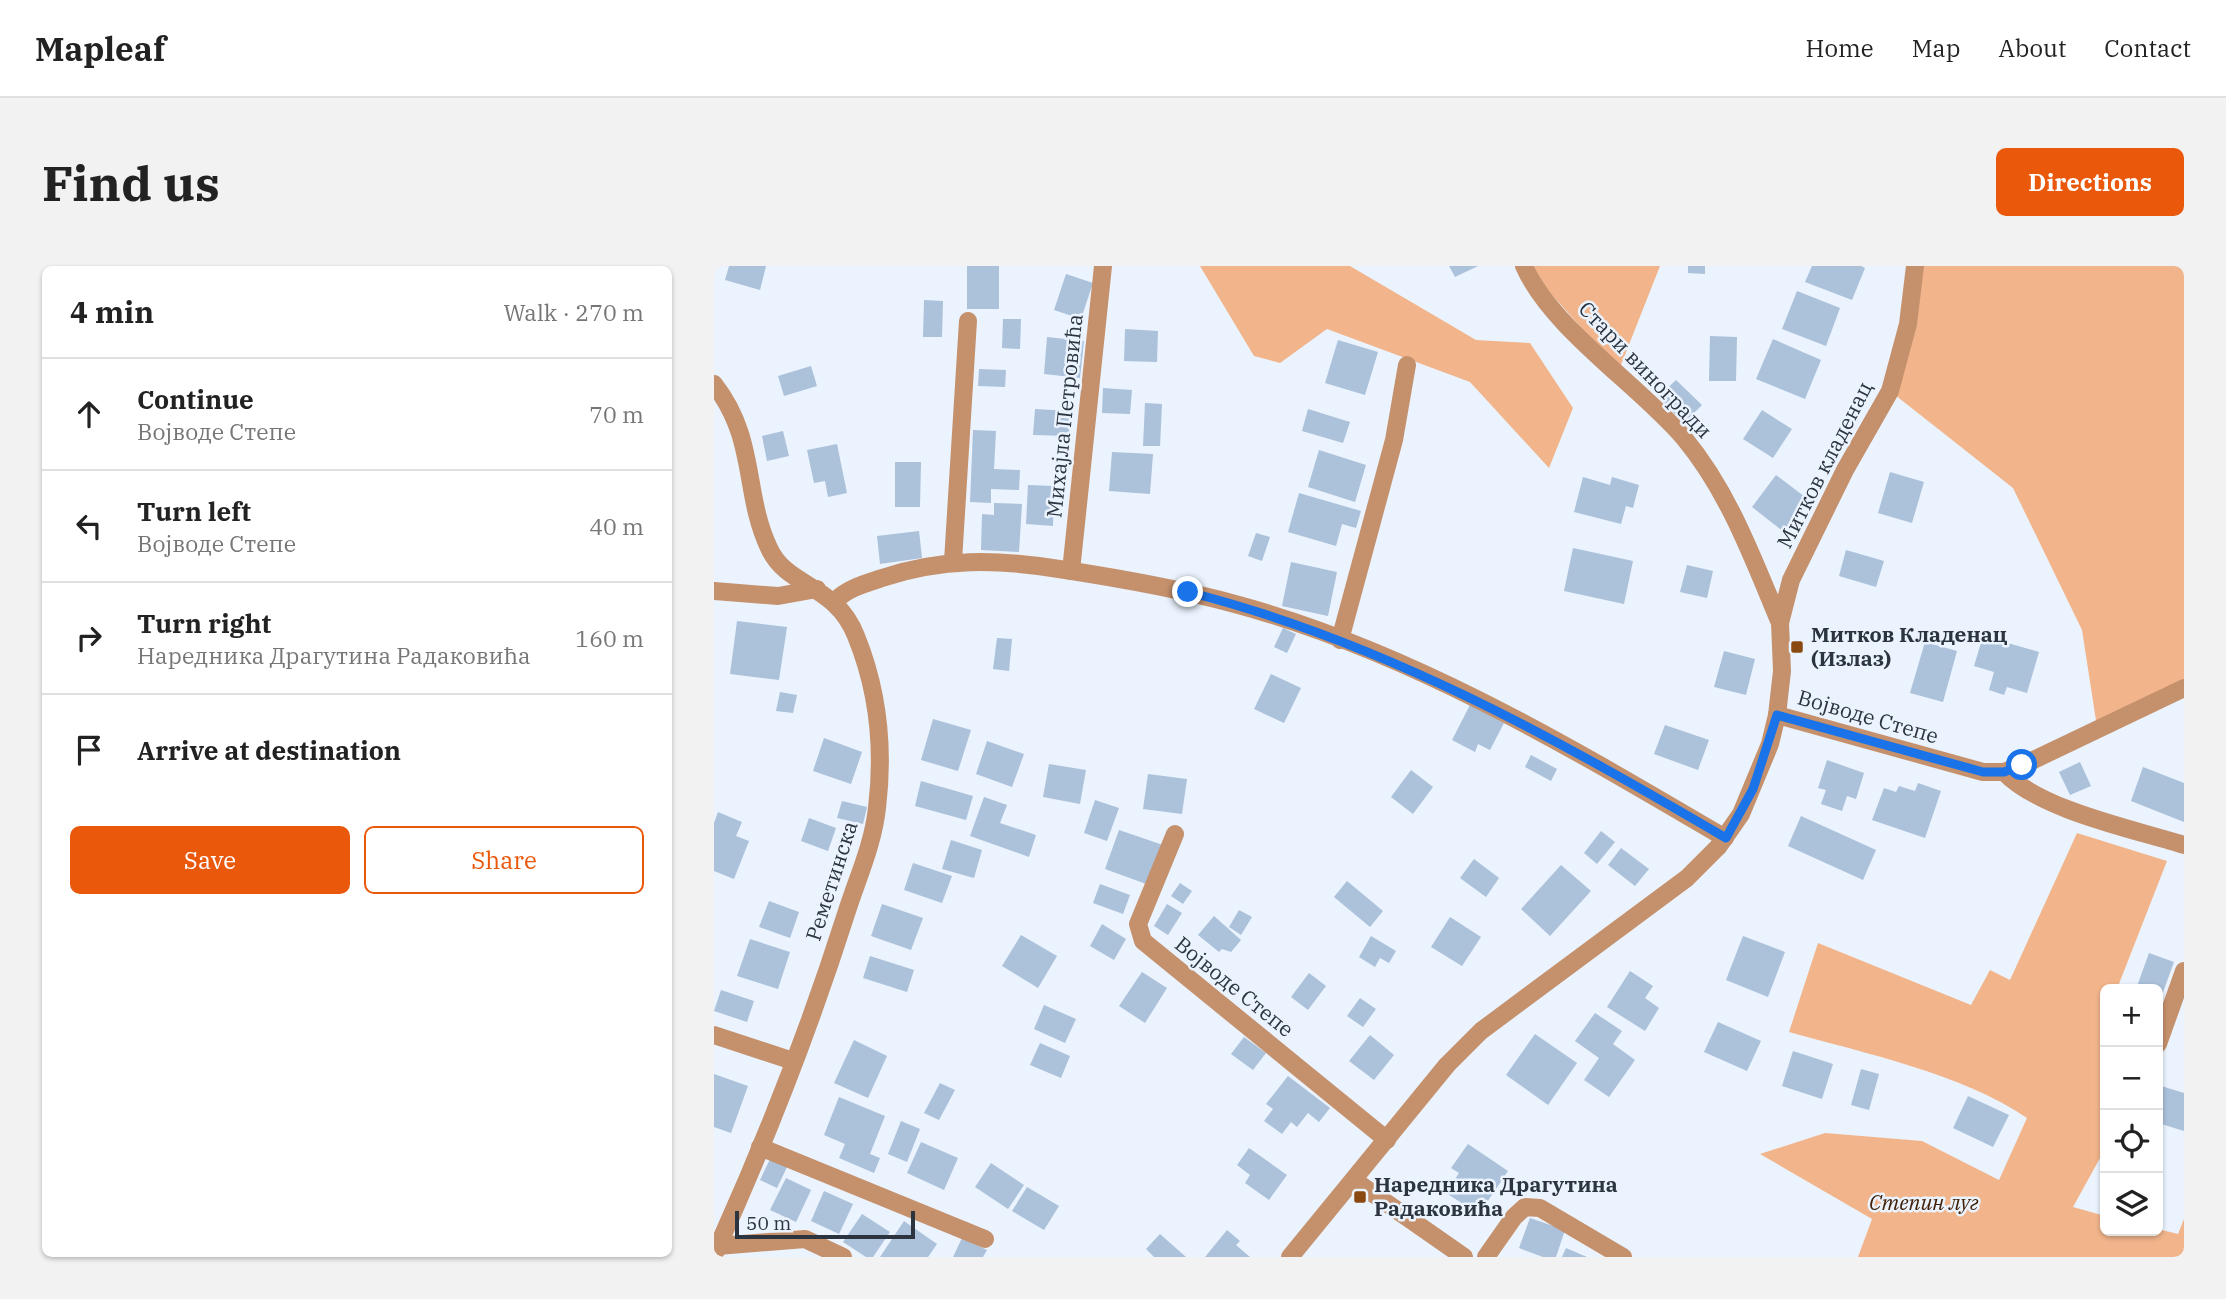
<!DOCTYPE html>
<meta charset="utf-8">
<style>
:root{--surface:#fff;--page:#f2f2f2;--text:#222;--muted:#767676;--line:#e0e0e0;--accent:#ea580c}
body{margin:0;font-family:"IBM Plex Serif",serif;background:var(--page);color:var(--text)}
.controls{position:absolute;right:21px;bottom:21px;display:grid;overflow:hidden;border-radius:10px;box-shadow:0 2px 5px #0004}
.controls button{width:63px;height:63px;display:grid;place-items:center;padding:0;border:0;border-bottom:2px solid var(--line);background:var(--surface);color:var(--text);font:35px sans-serif}
.scale{position:absolute;left:21px;bottom:18px;width:180px;box-sizing:border-box;padding-left:7px;border:4px solid #2c353f;border-top:0;font-size:19px;line-height:24px;white-space:nowrap;color:#2c353f;-webkit-text-stroke:5px #eaf3fe;paint-order:stroke}
.stop{position:absolute;width:21px;height:21px;margin:-16px;border:5px solid #1a73e8;border-radius:50%;background:#fff}
.stop.end{background:#1a73e8;border-color:#fff;box-shadow:0 2px 7px #0008}
.list{margin:0;padding:0;list-style:none}
h2{display:flex;justify-content:space-between;align-items:center;height:91px;margin:0;padding:0 28px;font-size:30px}
h2 small{font-size:23px;font-weight:400;color:var(--muted)}
.list li{display:grid;grid-template-columns:46px 1fr auto;gap:21px;align-items:center;box-sizing:border-box;height:112px;padding:0 28px;border-top:2px solid var(--line)}
.list b{display:block;font-size:26px;white-space:nowrap}
.list p{margin:0;font-size:23px;white-space:nowrap;color:var(--muted)}
.list em{font-size:23px;font-style:normal;color:var(--muted)}
.actions{display:flex;gap:14px;padding:21px 28px}
.actions a{flex:1;padding:16px 0;border:2px solid var(--accent);border-radius:10px;text-align:center;font-size:24px;color:var(--accent)}
.actions .main{background:var(--accent);color:#fff}
.icon{flex:none;width:38px;height:38px;fill:none;stroke:currentColor;stroke-width:2;stroke-linecap:round;stroke-linejoin:round}
.map{position:relative;flex:none;width:1470px;height:991px;overflow:hidden;border-radius:10px}
header{display:flex;align-items:center;gap:42px;box-sizing:border-box;height:98px;padding:0 35px;background:var(--surface);border-bottom:2px solid var(--line)}
header strong{font-size:33px}
nav{display:flex;gap:38px;margin-inline-start:auto;font-size:24px}
.intro{display:flex;align-items:center;justify-content:space-between;box-sizing:border-box;height:168px;padding:0 42px}
h1{margin:0;font-size:49px}
.button{padding:18px 32px;border-radius:10px;background:var(--accent);color:#fff;font-size:24px;font-weight:700}
main{display:flex;gap:42px;padding:0 42px}
aside{flex:1;background:var(--surface);border-radius:10px;box-shadow:0 2px 5px #0004}
.map>svg:first-child{display:block}
.green{fill:#f2b58b}
.building{fill:#acc1da}
.lines{fill:none;stroke-linecap:round;stroke-linejoin:round}
.minor{stroke:#c5916d;stroke-width:18}
.route{stroke:#1a73e8;stroke-width:9}
.poi-dot{fill:#894911;stroke:#eaf3fe;stroke-width:2.5}
.labels{text-anchor:middle;stroke-width:5;stroke-linejoin:round;paint-order:stroke}
.street-label{font-size:21px;fill:#2c353f;stroke:#eaf3fe}
.poi-label{font-size:21px;font-weight:bold;fill:#2c353f;stroke:#eaf3fe;text-anchor:start}
.park-label{font-size:21px;font-style:italic;fill:#402108;stroke:#eaf3fe}
</style>
<header>
<strong>Mapleaf</strong>
<nav><a>Home</a><a>Map</a><a>About</a><a>Contact</a></nav>
</header>
<div class="intro"><h1>Find us</h1><a class="button">Directions</a></div>
<main>
<aside>
<h2>4 min<small>Walk · 270 m</small></h2>
<ul class="list">
<li><svg class="icon" aria-label="ahead" viewBox="0 0 24 24"><path d="M12 20V5M6 11l6-6 6 6"/></svg><div><b>Continue</b><p>Војводе Степе</p></div><em>70 m</em></li>
<li><svg class="icon" aria-label="left" viewBox="0 0 24 24"><path d="M17 20v-9H6M10 6l-5 5 5 5"/></svg><div><b>Turn left</b><p>Војводе Степе</p></div><em>40 m</em></li>
<li><svg class="icon" aria-label="right" viewBox="0 0 24 24"><path d="M7 20v-9h11M14 6l5 5-5 5"/></svg><div><b>Turn right</b><p>Наредника Драгутина Радаковића</p></div><em>160 m</em></li>
<li><svg class="icon" aria-label="arrive" viewBox="0 0 24 24"><path d="M6 21V4h12l-3 4 3 4H6"/></svg><div><b>Arrive at destination</b></div></li>
</ul>
<div class="actions"><a class="main">Save</a><a>Share</a></div>
</aside>
<div class="map">
<svg width="1470" height="991" viewBox="0 0 1470 991">
<rect width="100%" height="100%" fill="#eaf3fe"/>
<!-- green -->
<g class="green">
<path d="M486 0H636L762 74 816 77 859 142 835 202 756 116 613 63 566 97 540 90Z"/>
<path d="M818 0H946L905 104 822 11Z"/>
<path d="M1201 0H1470V422L1383 461 1368 364 1299 222 1176 125Z"/>
<path d="M1363 567 1453 595 1403 723H1391V883L1359 941 1391 950V965L1444 963 1464 968 1470 953V991H1144L1158 953 1046 888 1111 867 1208 875 1285 914 1313 852C1249 808 1150 787 1075 766L1104 677 1257 739 1276 704 1296 714Z"/>
</g>
<!-- building -->
<g class="building">
<path d="M15 0H52L46 24 11 14Z"/>
<rect x="253" y="0" width="32" height="43"/>
<path d="M735 0H764L741 11Z"/>
<path d="M974 0H991V8L974 7Z"/>
<path d="M1098 0H1147L1151 2 1138 34 1091 16Z"/>
<path d="M352 8 379 17 367 53 340 44Z"/>
<path d="M1083 25 1126 42 1112 80 1068 63Z"/>
<path d="M210 34 229 35 228 71H209Z"/>
<path d="M289 53H307L306 83 288 82Z"/>
<path d="M411 63 444 65 443 96 410 95Z"/>
<path d="M996 70 1023 71 1022 115H995Z"/>
<path d="M333 71 370 75 366 112 330 108Z"/>
<path d="M1059 73 1107 94 1091 133 1042 113Z"/>
<path d="M624 74 664 86 651 129 611 117Z"/>
<path d="M97 100 103 120 70 130 64 110Z"/>
<path d="M265 103 292 104 291 121 264 120Z"/>
<path d="M962 114 988 139 970 157 944 131Z"/>
<path d="M389 122 418 124 416 148 388 147Z"/>
<path d="M431 137 448 138 446 180H429Z"/>
<path d="M321 143 356 145 355 170 319 169Z"/>
<path d="M594 143 636 156 629 177 588 165Z"/>
<path d="M1048 144 1078 163 1059 192 1029 173Z"/>
<path d="M259 164 282 165 280 203 306 204 305 224 277 223V237L256 236Z"/>
<path d="M69 165 75 190 53 195 48 170Z"/>
<path d="M123 178 133 227 114 231 111 215 100 217 93 184Z"/>
<path d="M605 184 652 199 641 236 594 221Z"/>
<path d="M398 186 439 188 436 228 395 225Z"/>
<path d="M181 196H207L206 241H181Z"/>
<path d="M1176 206 1210 216 1198 257 1164 247Z"/>
<path d="M1062 209 1095 234 1070 266 1038 241Z"/>
<path d="M869 211 896 219 898 211 925 219 919 242 912 240 907 258 860 246Z"/>
<path d="M314 219 340 220 339 260 312 258Z"/>
<path d="M585 227 647 245 642 262 628 258 622 280 574 266Z"/>
<path d="M280 237 308 238 305 286 267 284 268 248 280 249Z"/>
<path d="M205 265 208 292 166 298 163 270Z"/>
<path d="M542 267 556 271 548 295 534 290Z"/>
<path d="M859 282 919 295 910 338 850 325Z"/>
<path d="M1132 284 1170 295 1162 321 1125 310Z"/>
<path d="M577 296 623 306 614 350 568 340Z"/>
<path d="M973 299 999 305 993 332 966 326Z"/>
<path d="M23 355 73 361 65 414 16 408Z"/>
<path d="M569 362 582 368 573 387 560 381Z"/>
<path d="M1269 370 1325 386 1313 427 1293 421 1290 429 1275 424 1280 406 1260 400Z"/>
<path d="M283 372 298 373 295 405 279 403Z"/>
<path d="M1211 376 1243 385 1229 436 1196 427Z"/>
<path d="M1010 385 1041 393 1032 429 1000 421Z"/>
<path d="M557 408 587 422 570 457 540 443Z"/>
<path d="M66 426 83 429 79 447 62 445Z"/>
<path d="M756 439 790 457 776 484 764 478 761 486 738 474Z"/>
<path d="M219 453 257 464 244 505 207 494Z"/>
<path d="M951 459 995 474 984 504 940 488Z"/>
<path d="M110 472 148 486 137 518 99 505Z"/>
<path d="M273 475 310 488 298 521 262 508Z"/>
<path d="M817 489 843 503 837 515 811 501Z"/>
<path d="M1113 494 1150 507 1142 533 1133 530 1128 545 1107 538 1112 524 1104 522Z"/>
<path d="M1366 496 1377 520 1356 529 1345 506Z"/>
<path d="M335 498 372 504 366 538 329 531Z"/>
<path d="M1429 501 1470 517V556L1417 535Z"/>
<path d="M697 504 719 521 699 548 677 531Z"/>
<path d="M434 508 473 513 468 548 429 543Z"/>
<path d="M207 515 259 530 252 554 201 540Z"/>
<path d="M1204 517 1227 525 1211 572 1158 554 1170 522 1182 526 1185 520 1201 525Z"/>
<path d="M270 531 293 539 286 557 322 569 315 591 256 570Z"/>
<path d="M381 534 405 542 393 575 370 567Z"/>
<path d="M128 535 153 541 149 558 123 552Z"/>
<path d="M4 546 28 556 22 570 35 575 20 613 0 605V557Z"/>
<path d="M1087 550 1162 584 1149 614 1074 580Z"/>
<path d="M95 552 122 562 114 585 87 575Z"/>
<path d="M405 564 449 579 435 619 391 603Z"/>
<path d="M887 565 901 576 883 598 870 587Z"/>
<path d="M237 574 268 584 260 612 228 603Z"/>
<path d="M907 582 935 603 921 620 894 599Z"/>
<path d="M760 593 785 612 772 631 746 612Z"/>
<path d="M199 597 238 610 228 637 190 624Z"/>
<path d="M847 599 877 625 836 670 807 643Z"/>
<path d="M633 615 669 645 656 661 620 631Z"/>
<path d="M466 617 478 625 469 638 457 630Z"/>
<path d="M386 618 416 629 409 648 379 637Z"/>
<path d="M55 635 85 646 76 672 45 661Z"/>
<path d="M168 638 209 652 197 684 157 670Z"/>
<path d="M453 638 468 647 454 669 440 660Z"/>
<path d="M525 644 538 651 527 669 515 661Z"/>
<path d="M500 650 527 674 517 686 508 683 505 686 484 669Z"/>
<path d="M736 651 767 671 748 700 717 681Z"/>
<path d="M388 658 412 673 400 694 376 680Z"/>
<path d="M307 669 343 690 324 722 288 700Z"/>
<path d="M657 670 682 685 675 697 666 692 661 701 645 691Z"/>
<path d="M1029 670 1071 686 1054 731 1012 714Z"/>
<path d="M36 673 76 686 64 723 23 710Z"/>
<path d="M1435 687 1460 696 1444 740V723H1422Z"/>
<path d="M156 690 200 704 193 726 149 712Z"/>
<path d="M916 705 939 720 931 732 945 742 931 765 893 741Z"/>
<path d="M428 706 453 722 431 757 405 740Z"/>
<path d="M595 707 612 720 594 744 577 731Z"/>
<path d="M7 724 40 735 33 756 0 745Z"/>
<path d="M646 732 662 743 649 761 633 750Z"/>
<path d="M330 739 362 753 351 777 320 763Z"/>
<path d="M881 747 908 765 899 778 921 794 895 831 870 814 885 792 861 775Z"/>
<path d="M1004 756 1047 775 1033 805 990 786Z"/>
<path d="M821 768 863 797 834 839 792 809Z"/>
<path d="M656 769 680 789 660 814 635 795Z"/>
<path d="M530 771 552 787 539 804 517 788Z"/>
<path d="M140 774 173 790 154 832 120 817Z"/>
<path d="M326 777 356 790 347 812 316 799Z"/>
<path d="M1079 785 1119 798 1108 833 1068 820Z"/>
<path d="M1147 803 1165 808 1155 844 1137 839Z"/>
<path d="M0 808 34 820 17 867 0 861Z"/>
<path d="M574 810 616 842 605 856 594 847 583 861 577 856 568 868 550 855 559 843 552 838Z"/>
<path d="M226 817 241 824 225 854 210 847Z"/>
<path d="M1444 819 1470 827V865L1444 857Z"/>
<path d="M1254 830 1295 849 1279 881 1239 862Z"/>
<path d="M125 831 171 850 156 888 166 892 160 907 125 892 131 878 110 869Z"/>
<path d="M187 855 206 863 193 896 174 888Z"/>
<path d="M207 876 244 892 230 924 193 907Z"/>
<path d="M754 878 794 905 765 948 732 927 745 907 737 902Z"/>
<path d="M535 882 573 909 555 934 531 917 536 909 523 899Z"/>
<path d="M57 891 74 899 63 922 46 914Z"/>
<path d="M277 897 310 919 294 943 261 921Z"/>
<path d="M72 912 97 924 82 956 56 944Z"/>
<path d="M313 921 345 940 330 964 298 945Z"/>
<path d="M110 925 139 938 125 968 97 955Z"/>
<path d="M148 948 176 966 159 991H152L129 976Z"/>
<path d="M816 952 851 964 842 991H829L805 982Z"/>
<path d="M190 955 223 978 214 991H166Z"/>
<path d="M513 964 526 975 522 979 536 991H491Z"/>
<path d="M446 968 472 991H440L432 983Z"/>
<path d="M248 972 273 984 269 991H239Z"/>
<path d="M852 982 873 991H848Z"/>
</g>
<g class="lines">
<!-- minor -->
<g class="minor">
<path d="M810 0C837 62 926 120 970 172 1015 226 1039 293 1066 357"/>
<path d="M0 118C43 173 29 227 55 282 73 322 121 317 142 370 164 424 170 484 163 542 159 579 143 613 132 648 95 764 50 879 0 989"/>
<path d="M239 295 254 55"/>
<path d="M357 305 389 0"/>
<path d="M0 325 64 330 103 323"/>
<path d="M121 335C134 322 150 318 168 312 228 292 283 293 345 303 404 312 463 322 521 338 696 385 856 481 1011 572"/>
<path d="M626 374 680 174 693 99"/>
<path d="M1063 449 1269 506H1290L1309 499 1470 422"/>
<path d="M1290 506C1326 544 1419 563 1470 579"/>
<path d="M461 568 424 658 429 675 673 874"/>
<path d="M0 769 79 795"/>
<path d="M1444 778 1470 705"/>
<path d="M46 881 271 973"/>
<path d="M641 915 750 991"/>
<path d="M4 980 91 973 129 991"/>
<path d="M576 991 733 799 767 765 973 612 1004 581 1027 548 1056 478 1063 449 1068 405 1066 357 1077 314 1131 204 1176 125 1194 58 1201 0"/>
<path d="M772 991 800 951 811 941 826 942 909 991"/>
</g>
</g>
<g class="lines">
<!-- route -->
<path class="route" d="M474 326C668 375 841 472 1012 572L1039 523 1063 449 1269 506H1290L1308 499"/>
</g>
<!-- markers -->
<g class="poi-dot">
<rect x="1076" y="374" width="14" height="14" rx="3.5"/>
<rect x="639" y="924" width="14" height="14" rx="3.5"/>
</g>
<g class="labels">
<!-- street labels -->
<g class="street-label">
<text transform="translate(931 104) rotate(46)" y="7">Стари виногради</text>
<text transform="translate(351 150) rotate(-84)" y="7">Михајла Петровића</text>
<text transform="translate(1111 199) rotate(-63)" y="7">Митков кладенац</text>
<text transform="translate(1154 451) rotate(16)" y="7">Војводе Степе</text>
<text transform="translate(118 615) rotate(-72)" y="7">Реметинска</text>
<text transform="translate(520 721) rotate(39)" y="7">Војводе Степе</text>
</g>
<!-- poi labels -->
<g class="poi-label">
<text x="1097" y="376">Митков Кладенац<tspan x="1097" dy="24">(Излаз)</tspan></text>
<text x="660" y="926">Наредника Драгутина<tspan x="660" dy="24">Радаковића</tspan></text>
</g>
<!-- park labels -->
<g class="park-label">
<text x="1210" y="944">Степин луг</text>
</g>
</g>
</svg>
<div class="controls">
<button>+</button>
<button>−</button>
<button><svg class="icon" aria-label="locate" viewBox="0 0 24 24"><circle cx="12" cy="12" r="6"/><path d="M12 2v4M12 18v4M2 12h4M18 12h4"/></svg></button>
<button><svg class="icon" aria-label="layers" viewBox="0 0 24 24"><path d="M12 4l9 5-9 5-9-5zM3 14l9 5 9-5"/></svg></button>
</div>
<div class="scale">50 m</div>
<div class="stop" style="left:1308px;top:499px"></div>
<div class="stop end" style="left:474px;top:326px"></div>
</div>
</main>
